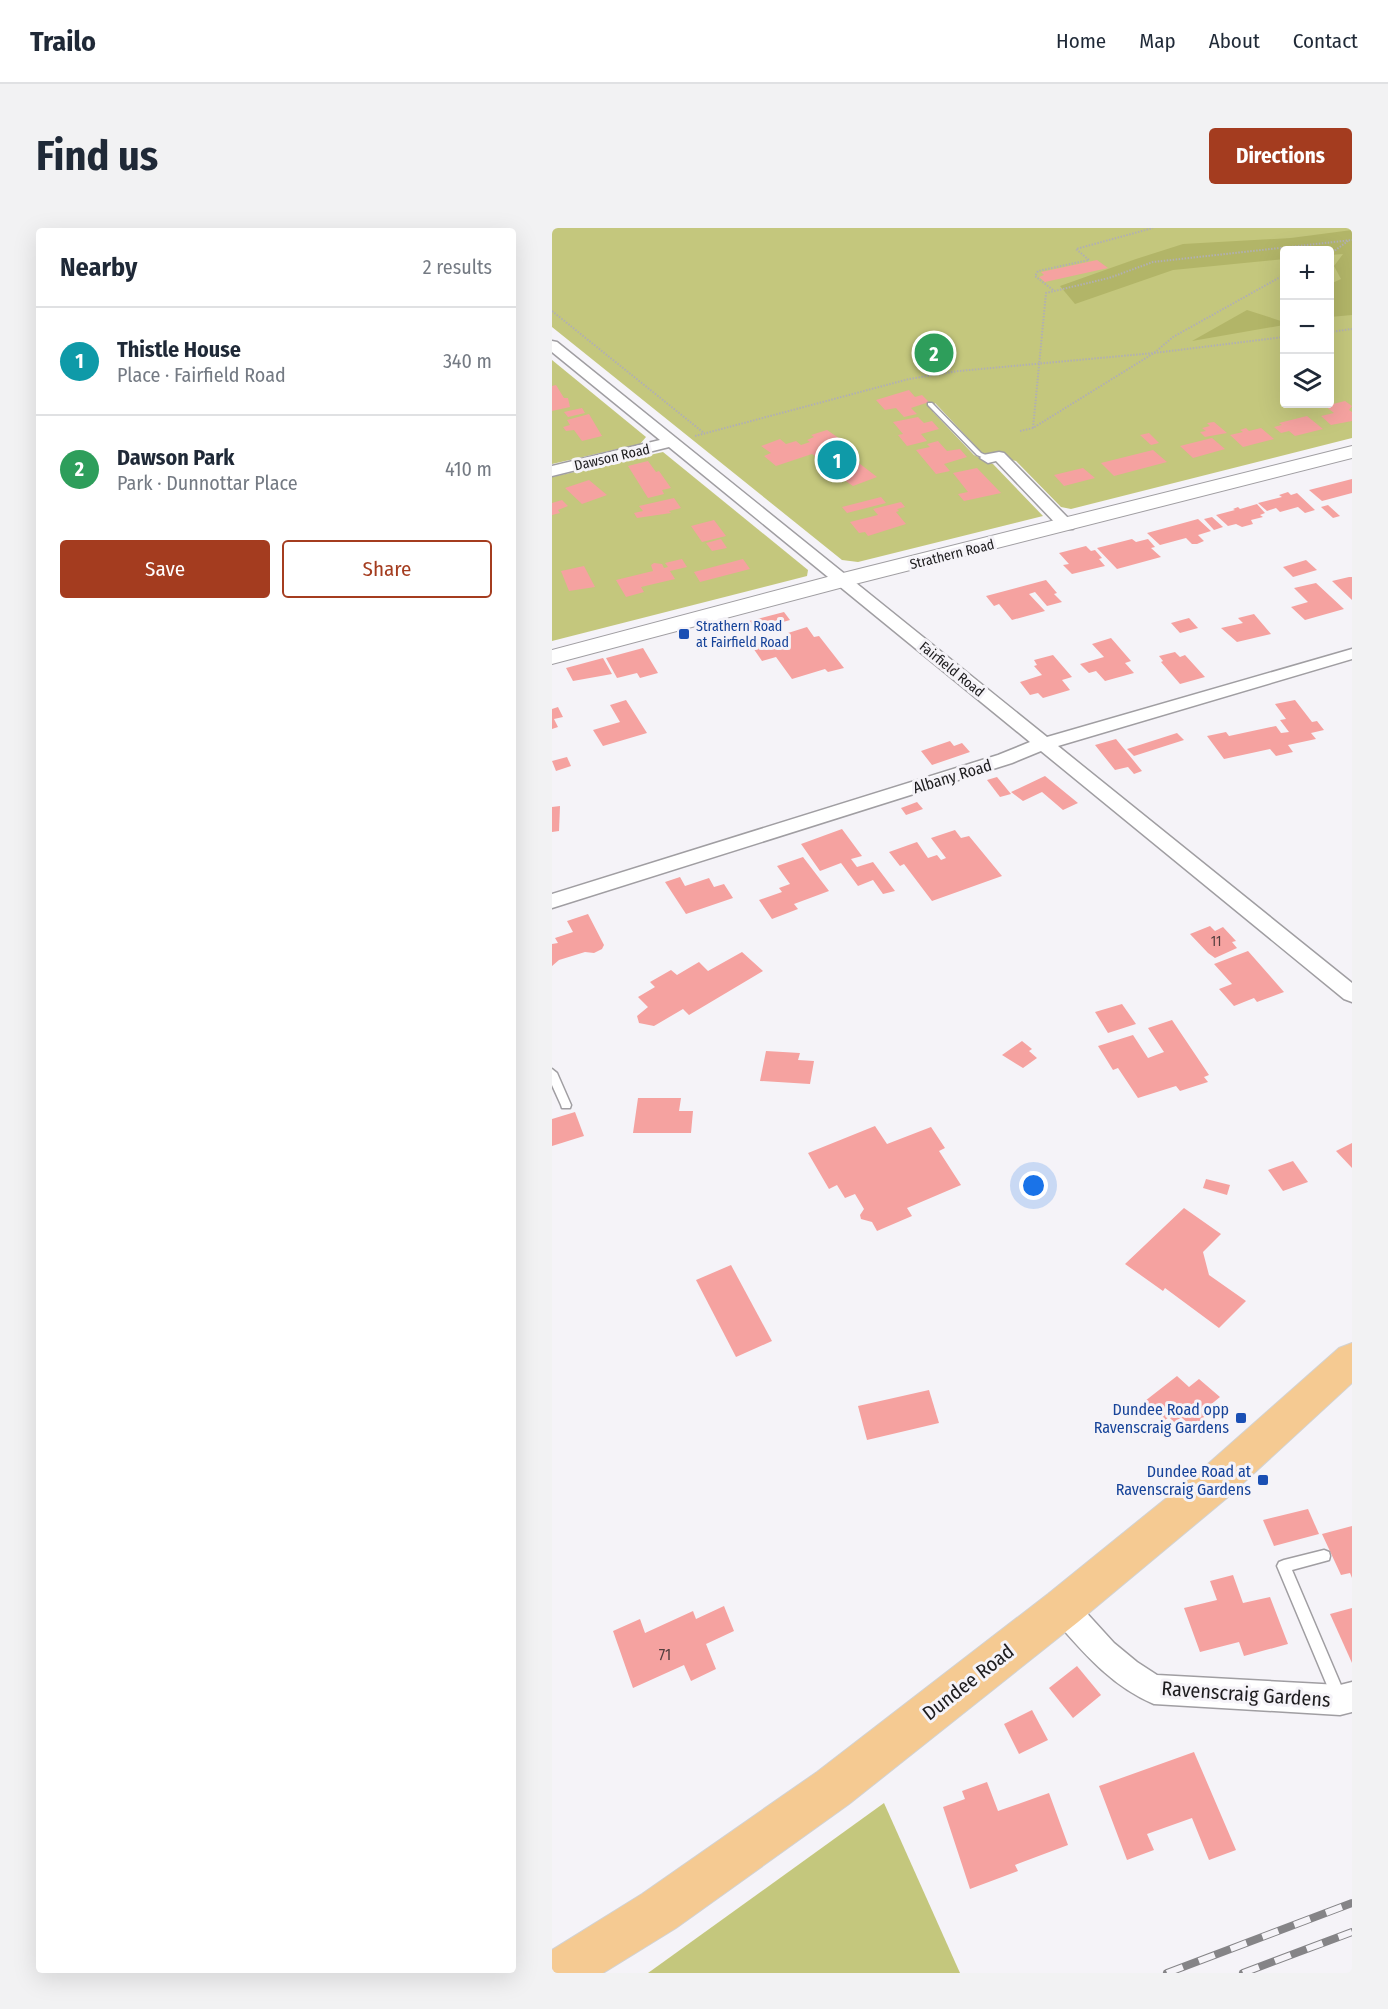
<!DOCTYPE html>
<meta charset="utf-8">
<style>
:root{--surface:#fff;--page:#f2f2f3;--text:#1f2937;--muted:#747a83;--line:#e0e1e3;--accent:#a43c1f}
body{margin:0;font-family:"Fira Sans Condensed",sans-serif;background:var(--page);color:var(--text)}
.controls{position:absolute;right:18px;top:18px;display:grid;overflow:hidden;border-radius:6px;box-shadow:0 6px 24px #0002}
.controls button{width:54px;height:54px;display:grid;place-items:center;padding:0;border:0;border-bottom:2px solid var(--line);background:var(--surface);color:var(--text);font:30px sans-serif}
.you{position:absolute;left:482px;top:958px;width:21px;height:21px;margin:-15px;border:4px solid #fff;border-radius:50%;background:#1a73e8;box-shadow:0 0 0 9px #1a73e833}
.badge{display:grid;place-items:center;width:39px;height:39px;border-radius:50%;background:var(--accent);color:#fff;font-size:20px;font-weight:700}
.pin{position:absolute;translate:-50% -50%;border:3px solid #fff;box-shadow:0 2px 6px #0006}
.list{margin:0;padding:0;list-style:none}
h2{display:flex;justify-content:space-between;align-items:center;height:78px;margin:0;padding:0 24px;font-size:26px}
h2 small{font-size:20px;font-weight:400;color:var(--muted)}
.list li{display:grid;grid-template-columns:39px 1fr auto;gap:18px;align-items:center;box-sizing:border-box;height:108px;padding:0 24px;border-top:2px solid var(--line)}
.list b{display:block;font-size:22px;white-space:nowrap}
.list p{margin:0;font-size:20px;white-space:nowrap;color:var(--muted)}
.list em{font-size:20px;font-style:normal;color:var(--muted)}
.actions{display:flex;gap:12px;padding:18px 24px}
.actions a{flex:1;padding:14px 0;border:2px solid var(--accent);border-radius:6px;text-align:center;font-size:21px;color:var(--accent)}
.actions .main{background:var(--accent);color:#fff}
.icon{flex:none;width:33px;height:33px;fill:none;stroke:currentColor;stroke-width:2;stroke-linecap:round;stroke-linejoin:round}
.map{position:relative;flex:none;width:800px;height:1745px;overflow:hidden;border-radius:6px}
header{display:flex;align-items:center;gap:36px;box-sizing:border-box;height:84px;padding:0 30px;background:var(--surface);border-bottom:2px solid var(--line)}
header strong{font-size:28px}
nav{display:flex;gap:33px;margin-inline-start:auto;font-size:21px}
.intro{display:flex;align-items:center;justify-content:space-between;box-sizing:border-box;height:144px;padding:0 36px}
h1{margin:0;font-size:42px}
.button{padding:15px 27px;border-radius:6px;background:var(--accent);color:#fff;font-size:21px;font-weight:700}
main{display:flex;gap:36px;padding:0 36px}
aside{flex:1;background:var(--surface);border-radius:6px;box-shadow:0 6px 24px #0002}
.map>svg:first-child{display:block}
.green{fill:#c4c77d;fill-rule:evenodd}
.forest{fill:#b2b568}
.building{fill:#f5a2a0}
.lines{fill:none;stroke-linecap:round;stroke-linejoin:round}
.lane-casing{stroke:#a09ea2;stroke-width:3}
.street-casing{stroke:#a09ea2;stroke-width:3}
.secondary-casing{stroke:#a09ea2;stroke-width:2}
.primary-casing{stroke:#d2d2d2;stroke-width:2}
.path{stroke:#b1afb3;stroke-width:2;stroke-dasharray:1.5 1.5;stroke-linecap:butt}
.lane{fill:#fff;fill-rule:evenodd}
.street{fill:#fff;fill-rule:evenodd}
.secondary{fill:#fff;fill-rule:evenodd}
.primary{fill:#f5ca92;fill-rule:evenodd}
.rail-casing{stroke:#858487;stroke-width:8}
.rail{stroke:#f5f3f8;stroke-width:6;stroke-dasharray:17;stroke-linecap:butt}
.transit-dot{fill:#1a4fb4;stroke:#f5f3f8;stroke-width:2}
.labels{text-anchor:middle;stroke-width:6;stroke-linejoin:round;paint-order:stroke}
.far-street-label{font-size:14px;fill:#1d1c1e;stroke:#f5f3f8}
.far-transit-label{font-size:14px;fill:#164399;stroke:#f5f3f8;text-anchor:start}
.number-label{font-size:14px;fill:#533e3e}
.street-label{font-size:16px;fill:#1d1c1e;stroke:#f5f3f8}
.transit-label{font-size:16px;fill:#164399;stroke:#f5f3f8;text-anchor:end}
.near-number-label{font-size:16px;fill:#533e3e}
.near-street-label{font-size:20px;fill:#1d1c1e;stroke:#f5f3f8}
</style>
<header>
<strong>Trailo</strong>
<nav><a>Home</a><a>Map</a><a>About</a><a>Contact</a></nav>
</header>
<div class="intro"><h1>Find us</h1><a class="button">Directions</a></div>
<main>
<aside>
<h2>Nearby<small>2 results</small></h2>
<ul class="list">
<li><span class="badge" style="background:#0f9aa8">1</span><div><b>Thistle House</b><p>Place · Fairfield Road</p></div><em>340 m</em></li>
<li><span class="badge" style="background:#2e9e5b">2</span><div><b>Dawson Park</b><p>Park · Dunnottar Place</p></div><em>410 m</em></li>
</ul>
<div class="actions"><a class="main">Save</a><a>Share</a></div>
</aside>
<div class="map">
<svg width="800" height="1745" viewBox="0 0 800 1745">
<rect width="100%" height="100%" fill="#f5f3f8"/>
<!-- green -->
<g class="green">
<path d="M0 0H800V210L519 281 509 279 464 233 430 225 383 175 381 184 422 227 441 236 491 288 306 334 290 332 0 99ZM732 22H778V176H732Z"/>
<path d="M0 132 94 209 88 216 0 236Z"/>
<path d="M111 224 256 342 255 348 0 413V249Z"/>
<path d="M332 1575 408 1745H96Z"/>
</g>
<!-- forest -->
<g class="forest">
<path d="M800 2V87L778 89V56L789 51 782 38 791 26 778 27V22H732V31L621 42 523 76 508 58 584 31 631 16 739 10Z"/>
<path d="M695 82 732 94V97L640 113Z"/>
</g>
<!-- building -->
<g class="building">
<path d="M545 32 556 40 493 54 487 49 492 47 489 44Z"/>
<path d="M4 157 12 170H16L18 179 0 183V158Z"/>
<path d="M357 162 363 169 370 167 377 174 359 180 365 186 352 189 344 180 333 182 324 172Z"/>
<path d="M793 173 800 178 797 182 800 184V193L779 197 769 188 782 185 773 178Z"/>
<path d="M30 180 33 185 16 189 12 184Z"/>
<path d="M37 186 50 208 30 213 22 202 14 203 11 199 18 197 15 192Z"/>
<path d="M755 188 771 201 743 208 737 203 729 205 722 199 730 197 727 195Z"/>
<path d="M366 189 372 195 380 193 387 201 369 206 375 213 355 218 346 207 351 206 341 194Z"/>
<path d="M662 194 675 205 653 209 648 204 654 203 650 200 658 198 655 195Z"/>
<path d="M694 200 697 203 709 200 722 211 691 219 678 207 691 204 688 202Z"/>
<path d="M275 202 291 213 282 216 325 249 301 258 269 236 272 235 260 226 224 238 212 228 219 225 209 218 228 211 234 216 244 213 249 217 258 214 255 212 262 209 259 207Z"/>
<path d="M597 205 607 215 599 217 588 207Z"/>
<path d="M660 210 673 221 641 230 628 218Z"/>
<path d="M386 213 395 223 408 221 415 229 392 236 398 243 384 246 364 222 378 219 375 216Z"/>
<path d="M601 222 615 234 562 248 549 235Z"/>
<path d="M96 233 104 244 107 243 119 260 110 262 112 266 96 270 76 238Z"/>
<path d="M425 240 449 265 412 273 406 266 416 264 401 245Z"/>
<path d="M531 240 543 250 512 258 502 247Z"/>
<path d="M800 251V265L770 273 757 262Z"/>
<path d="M37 252 55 267 30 276 13 260Z"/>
<path d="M736 264 739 267 745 265 763 282 753 285 746 279 728 284 724 280 715 283 706 275 730 269 727 267Z"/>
<path d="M329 269 334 275 295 285 290 279Z"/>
<path d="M122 270 129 280 117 283 119 285 85 290 82 285 91 283 87 278Z"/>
<path d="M10 272 16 278 6 282 8 285 0 287V275Z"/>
<path d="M349 274 353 279 345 281 347 283 344 284 354 296 316 308 313 304 307 305 298 294 326 287 321 281Z"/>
<path d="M705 276 713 285 708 287 711 289 699 292 701 296 690 299 684 296 676 298 664 287 683 282 681 281 686 279 688 281Z"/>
<path d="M776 277 788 288 781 290 769 279Z"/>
<path d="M660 289 671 299 662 302 652 291Z"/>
<path d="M646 291 659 303 646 307 652 313 645 316H640L634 310 608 317 595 305Z"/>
<path d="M162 292 174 308 150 314 139 298Z"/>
<path d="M169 311 175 320 160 323 154 315Z"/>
<path d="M580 311 584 314 596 311 603 319 599 320 609 329 565 341 545 320Z"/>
<path d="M534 318 539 323 543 322 550 330 547 331 553 338 520 346 511 337 517 336 507 325Z"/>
<path d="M130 331 135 339 118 343 123 351 89 359 92 364 74 369 64 352 101 343 99 337 102 335 110 336 112 340 116 339 113 335Z"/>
<path d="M191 331 198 341 148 354 142 344Z"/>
<path d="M754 332 765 342 741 349 731 339Z"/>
<path d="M32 338 43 359 17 363 9 343Z"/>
<path d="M797 349H800V372L780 353Z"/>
<path d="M494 352 505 365 502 366 510 374 495 378 483 364 477 366 493 383 460 392 447 376 442 378 434 368Z"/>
<path d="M764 355 792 381 753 392 739 379 756 374 742 360Z"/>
<path d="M232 384 238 392 203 402 197 393Z"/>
<path d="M702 386 719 406 685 414 669 400 691 395 686 390Z"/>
<path d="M637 390 646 400 628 405 619 395Z"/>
<path d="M255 399 262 409 267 408 292 440 276 444 273 441 240 451 224 429 210 433 199 417 229 409 231 411 239 409 236 405Z"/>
<path d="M559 410 579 433 573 435 582 445 553 453 544 443 537 445 528 436 552 429 540 416Z"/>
<path d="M91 420 106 445 88 450 85 445 65 450 54 430Z"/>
<path d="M623 424 628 429 633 427 653 449 628 456 609 434 611 433 607 428Z"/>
<path d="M501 427 520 449 510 452 518 462 491 470 486 465 478 467 468 454 490 447 482 438 485 437 482 432Z"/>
<path d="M51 430 60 446 21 453 14 440Z"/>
<path d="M74 472 95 505 51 518 41 502 68 494 58 477Z"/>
<path d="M743 472 760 494 765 493 772 502 759 505 764 511 736 517 741 524 724 528 718 521 672 531 655 508 674 504 677 508 724 498 729 505 737 504 728 492 734 491 723 476Z"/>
<path d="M6 479 11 489 2 491 6 499 0 501V481Z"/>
<path d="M625 505 632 512 582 528 575 521Z"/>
<path d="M564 511 590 543 582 546 576 539 563 542 543 517Z"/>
<path d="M398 513 402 518 410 515 418 524 380 537 369 523Z"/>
<path d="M15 529 19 538 4 543 0 533Z"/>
<path d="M493 548 526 575 511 582 490 564 471 573 459 564Z"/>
<path d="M445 549 459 566 448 569 435 552Z"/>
<path d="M365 574 371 581 354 587 349 580Z"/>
<path d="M8 578 7 603 0 604V579Z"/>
<path d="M290 601 310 628 299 631 305 639 321 634 343 663 331 666 321 652 306 658 289 635 268 643 249 616Z"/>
<path d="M403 602 409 610 417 608 450 648 380 673 352 636 348 638 337 624 365 614 376 630 385 627 389 632 394 630 379 610Z"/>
<path d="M251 629 277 663 242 676 246 681 220 691 207 672 230 664 227 660 238 656 225 638Z"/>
<path d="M128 649 133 658 157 650 162 659 172 656 181 670 134 686 113 654Z"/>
<path d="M36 686 52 717 50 721 42 725 33 724 7 732 0 738V716L6 715 3 710 21 704 15 693Z"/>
<path d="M658 698 663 703 671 699 684 713 680 714 685 720 663 730 656 725 638 706Z"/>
<path d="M696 723 732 764 705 774 702 770 682 778 667 761 680 756 662 736Z"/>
<path d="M190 724 211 743 137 787 131 781 102 798 87 795 85 788 96 779 86 769 103 759 98 754 119 742 125 747 147 734 156 743Z"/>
<path d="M570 776 584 796 556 805 543 784Z"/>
<path d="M620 792 657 847 652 849 656 854 628 863 624 858 586 870 566 840 561 842 546 818 581 807 596 830 612 824 596 800Z"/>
<path d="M470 813 480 821 477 823 485 830 471 840 450 827Z"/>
<path d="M214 823 248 825 246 832 262 833 258 856 208 853Z"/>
<path d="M86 870H129L127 883H141L139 905H81Z"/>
<path d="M23 884 32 908 0 918V891Z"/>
<path d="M323 898 335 916 379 899 393 920 387 923 409 957 355 980 360 988 325 1003 320 994 309 991 308 987 312 981 303 966 293 970 285 957 277 961 256 925Z"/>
<path d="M800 915V940L784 923Z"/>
<path d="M741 933 756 954 731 963 716 942Z"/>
<path d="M654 951 678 957 675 967 651 960Z"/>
<path d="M632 980 669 1006 651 1024 657 1047 694 1073 667 1100 613 1060 611 1063 573 1036Z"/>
<path d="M179 1037 220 1113 184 1129 144 1052Z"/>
<path d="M625 1148 637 1159 647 1151 668 1169 657 1178 661 1182 640 1199 629 1189 623 1195 617 1189 613 1192 593 1173Z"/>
<path d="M377 1162 387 1195 315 1212 306 1178Z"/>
<path d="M756 1281 767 1306 722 1318 711 1292Z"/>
<path d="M800 1298V1350L798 1345 789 1347 770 1306Z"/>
<path d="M681 1347 691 1375 718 1369 736 1416 692 1428 687 1414 648 1424 632 1380 665 1372 658 1353Z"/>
<path d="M172 1378 182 1403 154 1416 164 1441 139 1453 132 1437 81 1460 61 1403 88 1391 93 1405 141 1383 144 1391Z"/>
<path d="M800 1380V1435L778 1386Z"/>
<path d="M525 1438 549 1467 521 1490 497 1460Z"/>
<path d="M480 1482 496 1512 467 1526 452 1496Z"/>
<path d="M642 1524 684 1622 657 1632 640 1590 595 1606 602 1622 575 1632 547 1558Z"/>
<path d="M435 1554 446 1583 497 1565 516 1617 463 1637 466 1643 418 1661 391 1579 413 1571 410 1563Z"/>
</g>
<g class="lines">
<defs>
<g id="lane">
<path d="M376 175H380L429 225 438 229V231H434L425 227 376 177Z"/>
<path d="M0 841 5 845 19 877 18 880H10L9 877 0 857Z"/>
<path d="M772 1322 777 1324 778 1328 777 1332 740 1342 794 1469 792 1474 787 1476 782 1474 725 1338 727 1334 732 1332Z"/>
</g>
<g id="street">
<path d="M0 113 5 114 495 509 800 421V431L506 518 800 755V774L792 771 489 523 460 535 0 680V666L446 527 478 514 117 219 0 248V238L108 212 0 124Z"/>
<path d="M447 224 452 225 521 295 523 298 521 301H509L444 233 436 235 428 230 431 227Z"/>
<path d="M511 1366 521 1370 562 1415 585 1434 605 1447 788 1457 800 1454V1484L788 1487 602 1476C559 1458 531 1424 501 1390L497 1380 501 1370Z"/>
</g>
<path id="secondary" d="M800 218V230L299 357 0 436V422L283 347Z"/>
<path id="primary" d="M800 1115V1155L676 1269 526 1394 297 1576 124 1700 51 1745H0V1722L90 1666 265 1544 496 1366 648 1243 787 1120Z"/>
</defs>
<!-- lane casing -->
<use href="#lane" class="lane-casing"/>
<!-- street casing -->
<use href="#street" class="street-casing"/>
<!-- secondary casing -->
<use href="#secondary" class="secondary-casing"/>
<!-- primary casing -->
<use href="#primary" class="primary-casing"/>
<!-- path -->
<g class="path">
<path d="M778 26 796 13"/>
<path d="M501 62 483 48 486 43 537 32 524 21 601 0"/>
<path d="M0 83 152 205"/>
<path d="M778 104 800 101"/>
<path d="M481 200 494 65 557 50 601 34 800 12"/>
<path d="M468 203 481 200 602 125 621 109 732 47"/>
<path d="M143 208 357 151 407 143 602 125 732 109"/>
</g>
<!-- lane -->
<use href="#lane" class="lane"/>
<!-- street -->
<use href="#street" class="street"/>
<!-- secondary -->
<use href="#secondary" class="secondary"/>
<!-- primary -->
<use href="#primary" class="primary"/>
<defs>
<g id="rail">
<path d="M615 1745 800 1675"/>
<path d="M691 1745 800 1704"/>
</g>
</defs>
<!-- rail casing -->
<use href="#rail" class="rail-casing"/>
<!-- rail -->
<use href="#rail" class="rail"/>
</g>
<!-- markers -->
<g class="transit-dot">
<rect x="126" y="400" width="12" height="12" rx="3"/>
<rect x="683" y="1184" width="12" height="12" rx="3"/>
<rect x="705" y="1246" width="12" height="12" rx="3"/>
</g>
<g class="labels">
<!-- far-street labels -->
<g class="far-street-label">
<text transform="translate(60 229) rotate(-13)" y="5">Dawson Road</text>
<text transform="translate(400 326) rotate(-14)" y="5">Strathern Road</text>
<text transform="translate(400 441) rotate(39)" y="5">Fairfield Road</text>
</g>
<!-- far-transit labels -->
<g class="far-transit-label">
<text x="144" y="403">Strathern Road<tspan x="144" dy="16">at Fairfield Road</tspan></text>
</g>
<!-- number labels -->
<g class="number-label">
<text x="664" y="718">11</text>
</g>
<!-- street labels -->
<g class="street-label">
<text transform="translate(400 548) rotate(-17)" y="6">Albany Road</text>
</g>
<!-- transit labels -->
<g class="transit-label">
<text x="677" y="1187">Dundee Road opp<tspan x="677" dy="18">Ravenscraig Gardens</tspan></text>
<text x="699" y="1249">Dundee Road at<tspan x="699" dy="18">Ravenscraig Gardens</tspan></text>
</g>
<!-- near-number labels -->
<g class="near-number-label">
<text x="113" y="1432">71</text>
</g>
<!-- near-street labels -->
<g class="near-street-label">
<text transform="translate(416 1454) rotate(-38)" y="7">Dundee Road</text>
<text transform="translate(694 1466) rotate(4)" y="7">Ravenscraig Gardens</text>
</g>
</g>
</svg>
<div class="controls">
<button>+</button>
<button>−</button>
<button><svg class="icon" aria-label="layers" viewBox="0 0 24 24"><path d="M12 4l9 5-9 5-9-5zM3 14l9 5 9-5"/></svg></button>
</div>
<div class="you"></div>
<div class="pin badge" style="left:285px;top:232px;background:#0f9aa8">1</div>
<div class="pin badge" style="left:382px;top:125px;background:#2e9e5b">2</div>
</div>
</main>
